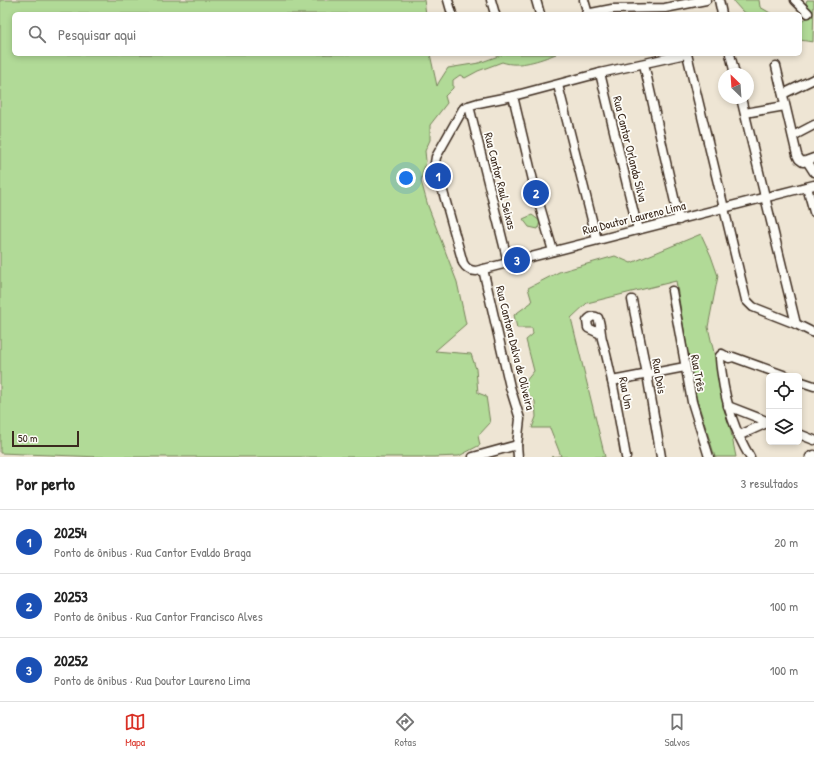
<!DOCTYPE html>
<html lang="pt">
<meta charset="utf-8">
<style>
:root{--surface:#fff;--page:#f6f6f6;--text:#222;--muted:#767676;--line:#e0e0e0;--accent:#d93025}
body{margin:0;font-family:"Patrick Hand",sans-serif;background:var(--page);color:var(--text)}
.controls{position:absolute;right:12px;bottom:12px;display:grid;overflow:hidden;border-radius:6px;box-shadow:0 2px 6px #0003}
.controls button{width:36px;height:36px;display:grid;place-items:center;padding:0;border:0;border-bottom:1px solid var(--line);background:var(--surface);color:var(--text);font:20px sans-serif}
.compass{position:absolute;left:718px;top:68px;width:36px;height:36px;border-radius:50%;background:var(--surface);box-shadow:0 2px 6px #0003;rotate:335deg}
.scale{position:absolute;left:12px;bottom:10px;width:67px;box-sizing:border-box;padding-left:4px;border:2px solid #3b2a1e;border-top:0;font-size:11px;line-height:14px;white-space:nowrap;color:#3b2a1e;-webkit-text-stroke:3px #fdfcf7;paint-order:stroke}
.you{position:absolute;left:406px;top:178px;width:14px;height:14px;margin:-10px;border:3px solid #fff;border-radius:50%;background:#1a73e8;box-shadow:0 0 0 6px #1a73e833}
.badge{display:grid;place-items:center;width:26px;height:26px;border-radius:50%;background:var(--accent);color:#fff;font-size:13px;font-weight:700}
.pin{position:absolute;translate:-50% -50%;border:2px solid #fff;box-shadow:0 1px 4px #0006}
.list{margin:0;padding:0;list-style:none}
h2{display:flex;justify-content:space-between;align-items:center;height:52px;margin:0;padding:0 16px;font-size:17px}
h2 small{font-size:13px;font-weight:400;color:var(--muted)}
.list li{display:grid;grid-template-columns:26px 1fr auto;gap:12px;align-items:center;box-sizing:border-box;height:64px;padding:0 16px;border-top:1px solid var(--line)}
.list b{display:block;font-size:15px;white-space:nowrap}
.list p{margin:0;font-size:13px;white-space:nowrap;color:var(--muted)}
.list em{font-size:13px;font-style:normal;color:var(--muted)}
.icon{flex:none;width:22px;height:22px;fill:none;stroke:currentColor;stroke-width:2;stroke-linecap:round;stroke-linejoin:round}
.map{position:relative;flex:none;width:814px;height:457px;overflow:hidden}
.search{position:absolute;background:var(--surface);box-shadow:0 2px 6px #0003;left:12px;right:12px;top:12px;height:44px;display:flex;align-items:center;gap:10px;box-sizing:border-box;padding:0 14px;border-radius:6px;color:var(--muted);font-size:15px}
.sheet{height:244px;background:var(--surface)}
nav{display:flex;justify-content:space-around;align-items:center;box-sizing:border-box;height:56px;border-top:1px solid var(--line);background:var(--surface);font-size:11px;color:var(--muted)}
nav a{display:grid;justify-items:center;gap:2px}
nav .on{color:var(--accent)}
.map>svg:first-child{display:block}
.green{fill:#b1da97;stroke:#76825a}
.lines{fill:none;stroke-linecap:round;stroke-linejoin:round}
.minor-casing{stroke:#3b2a1e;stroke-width:11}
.minor{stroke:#fdfcf7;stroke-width:8}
.labels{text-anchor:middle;stroke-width:3.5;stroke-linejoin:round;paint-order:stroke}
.street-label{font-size:12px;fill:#3b2a1e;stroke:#fdfcf7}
</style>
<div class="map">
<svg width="814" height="457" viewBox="0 0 814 457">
<rect width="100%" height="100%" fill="#eee5d4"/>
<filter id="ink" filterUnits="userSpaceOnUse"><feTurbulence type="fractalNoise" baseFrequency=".025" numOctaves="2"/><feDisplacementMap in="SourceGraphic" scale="8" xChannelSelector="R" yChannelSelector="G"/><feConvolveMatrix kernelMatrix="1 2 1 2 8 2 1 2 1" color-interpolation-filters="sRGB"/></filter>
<g filter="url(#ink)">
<!-- green -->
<g class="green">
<path d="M0 0H424L426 14H14V54H430L437 86 439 82 448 68 479 63 504 54H556C540 60 519 68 502 62L478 71 465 78 460 75 453 80V88L445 96 447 103 430 125V140L425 151 426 161 421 181 428 206 457 282 466 324 435 351 471 354 476 369 478 393 486 396 490 423 478 436 480 445 459 456 434 457H100L0 453Z"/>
<path d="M734 0H759L760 7 772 14H748L742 11 734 2Z"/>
<path d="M807 0H814L813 42 800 40V21L813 16 806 3Z"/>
<path d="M532 215 540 221 538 229 529 227 523 219Z"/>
<path d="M701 234 711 256 718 276 708 327 722 387 736 457H715L694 390 676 281 587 303 571 318 605 457H551L561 456 550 428H532L536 417 535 401 521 387 534 371 526 340 533 334 532 328H517L514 315 532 302 528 288 559 272 615 256 631 263Z"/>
</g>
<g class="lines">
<defs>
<g id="minor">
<path d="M448 0 452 14"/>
<path d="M491 0 495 14"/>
<path d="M536 0 540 14"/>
<path d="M584 0 588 14"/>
<path d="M719 0 722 14"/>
<path d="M795 0 808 13"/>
<path d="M586 14 612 9 665 8 706 0"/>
<path d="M686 54 600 73 513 96 478 103 465 107 463 109 436 157 435 163 463 263C466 268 469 271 476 271L814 185"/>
<path d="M687 54 746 300 753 307 796 324 814 333"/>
<path d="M730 54 735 74"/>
<path d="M644 64 679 220"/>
<path d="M776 66 797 155 799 159 803 162 814 158"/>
<path d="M600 73 638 230"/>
<path d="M558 85 597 240"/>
<path d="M783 94 814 79"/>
<path d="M513 96 536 193 553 251"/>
<path d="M741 98 796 324"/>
<path d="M469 106 508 262"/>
<path d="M745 113 785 106"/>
<path d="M793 136 814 125"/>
<path d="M807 161 814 172"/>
<path d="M807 187 814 212"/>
<path d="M483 269 510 387 520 419 517 445 518 457"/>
<path d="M672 291 692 402 709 457"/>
<path d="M632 300 647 374 661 457"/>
<path d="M601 334 588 328 587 321C590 317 593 315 598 318 601 325 600 332 602 339 613 378 619 418 626 457"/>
<path d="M612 381 685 367"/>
<path d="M799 381 814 386"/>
<path d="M728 406 769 422"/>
<path d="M799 434 814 440"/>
<path d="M738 436 769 422"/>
<path d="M473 457 517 445"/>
<path d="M750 457C735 432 726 404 722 375 721 369 720 363 720 356L722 354 729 358 733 357 786 376"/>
<path d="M810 457 814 455"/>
</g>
</defs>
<!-- minor casing -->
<use href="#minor" class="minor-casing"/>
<!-- minor -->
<use href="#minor" class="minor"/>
</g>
</g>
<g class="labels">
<!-- street labels -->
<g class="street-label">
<text transform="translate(630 149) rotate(76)" y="4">Rua Cantor Orlando Silva</text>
<text transform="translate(500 181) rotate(76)" y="4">Rua Cantor Raul Seixas</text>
<text transform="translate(634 218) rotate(-14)" y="4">Rua Doutor Laureno Lima</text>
<text transform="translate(515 348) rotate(76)" y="4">Rua Cantora Dalva de Oliveira</text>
<text transform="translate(698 373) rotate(79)" y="4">Rua Três</text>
<text transform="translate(659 376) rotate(80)" y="4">Rua Dois</text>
<text transform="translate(626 393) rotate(79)" y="4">Rua Um</text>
</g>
</g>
</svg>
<div class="controls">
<button><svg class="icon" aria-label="locate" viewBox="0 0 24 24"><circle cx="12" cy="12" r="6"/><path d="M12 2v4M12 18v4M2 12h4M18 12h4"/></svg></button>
<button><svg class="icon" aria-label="layers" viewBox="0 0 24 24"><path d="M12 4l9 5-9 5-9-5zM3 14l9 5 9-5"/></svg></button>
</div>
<svg class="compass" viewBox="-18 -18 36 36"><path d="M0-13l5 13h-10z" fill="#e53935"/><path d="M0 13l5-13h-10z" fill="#767676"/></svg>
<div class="scale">50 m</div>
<div class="you"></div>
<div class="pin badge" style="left:438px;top:176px;background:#1a4fb4">1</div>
<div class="pin badge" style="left:536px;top:193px;background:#1a4fb4">2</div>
<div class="pin badge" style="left:517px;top:260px;background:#1a4fb4">3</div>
<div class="search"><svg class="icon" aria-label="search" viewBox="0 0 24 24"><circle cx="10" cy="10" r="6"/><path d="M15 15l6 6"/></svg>Pesquisar aqui</div>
</div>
<section class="sheet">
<h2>Por perto<small>3 resultados</small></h2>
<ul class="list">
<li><span class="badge" style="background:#1a4fb4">1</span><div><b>20254</b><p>Ponto de ônibus · Rua Cantor Evaldo Braga</p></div><em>20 m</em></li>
<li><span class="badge" style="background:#1a4fb4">2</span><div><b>20253</b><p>Ponto de ônibus · Rua Cantor Francisco Alves</p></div><em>100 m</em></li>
<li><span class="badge" style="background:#1a4fb4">3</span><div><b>20252</b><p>Ponto de ônibus · Rua Doutor Laureno Lima</p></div><em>100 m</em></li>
</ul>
</section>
<nav>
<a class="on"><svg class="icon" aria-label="map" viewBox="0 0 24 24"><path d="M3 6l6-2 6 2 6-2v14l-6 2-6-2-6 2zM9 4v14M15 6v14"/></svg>Mapa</a>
<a><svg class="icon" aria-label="directions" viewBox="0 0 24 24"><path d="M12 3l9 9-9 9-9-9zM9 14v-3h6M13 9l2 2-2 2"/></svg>Rotas</a>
<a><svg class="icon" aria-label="saved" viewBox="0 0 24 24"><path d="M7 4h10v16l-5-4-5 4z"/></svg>Salvos</a>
</nav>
